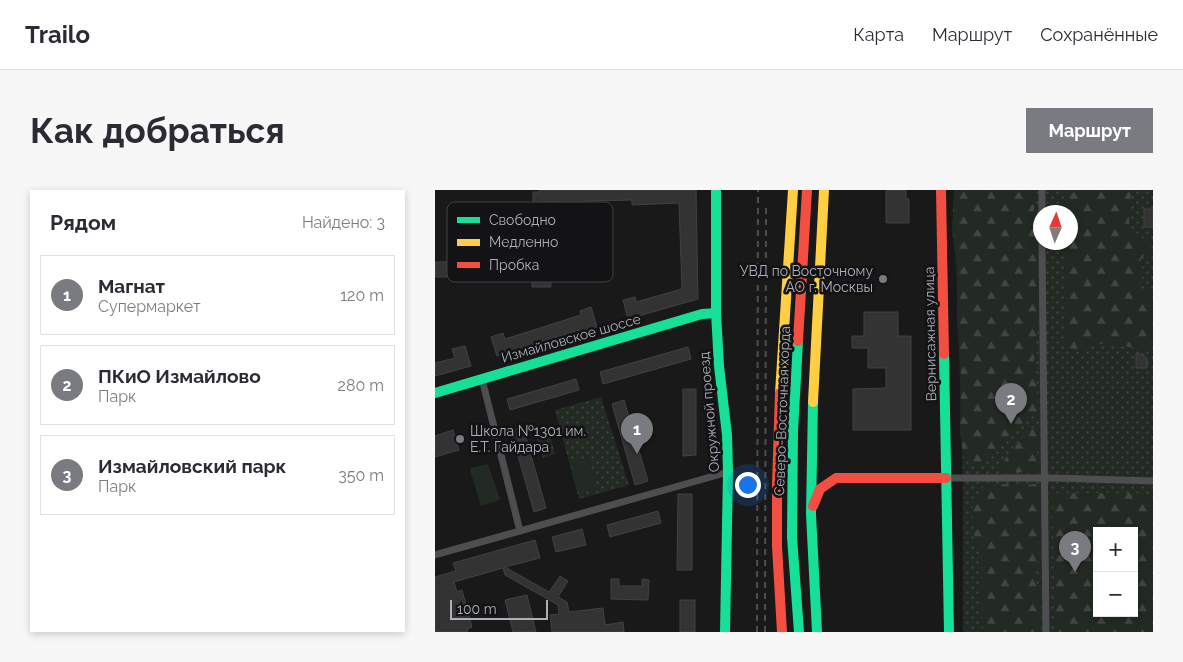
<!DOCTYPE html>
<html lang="ru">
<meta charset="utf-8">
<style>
:root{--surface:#fff;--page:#f7f7f7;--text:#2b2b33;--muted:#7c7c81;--line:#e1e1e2;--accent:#797b80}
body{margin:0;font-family:Raleway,sans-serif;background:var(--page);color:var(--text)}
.controls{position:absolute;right:15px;bottom:15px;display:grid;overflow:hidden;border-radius:0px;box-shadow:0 2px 8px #0003}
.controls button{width:45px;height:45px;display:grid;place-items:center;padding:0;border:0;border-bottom:1px solid var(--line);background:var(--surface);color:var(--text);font:25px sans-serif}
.compass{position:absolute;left:598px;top:15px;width:45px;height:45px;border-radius:50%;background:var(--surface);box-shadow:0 2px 8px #0003;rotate:3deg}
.scale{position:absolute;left:15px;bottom:12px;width:98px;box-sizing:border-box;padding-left:5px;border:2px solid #acb0b8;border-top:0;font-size:14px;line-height:18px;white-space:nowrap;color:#acb0b8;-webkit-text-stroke:4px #131315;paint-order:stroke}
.you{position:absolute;left:312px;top:294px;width:18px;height:18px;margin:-12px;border:4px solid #fff;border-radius:50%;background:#1a73e8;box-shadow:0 0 0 8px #1a73e833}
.badge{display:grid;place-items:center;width:32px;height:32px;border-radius:50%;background:var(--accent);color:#fff;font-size:16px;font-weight:700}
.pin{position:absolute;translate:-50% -41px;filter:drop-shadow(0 1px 2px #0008)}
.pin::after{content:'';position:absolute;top:26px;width:18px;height:15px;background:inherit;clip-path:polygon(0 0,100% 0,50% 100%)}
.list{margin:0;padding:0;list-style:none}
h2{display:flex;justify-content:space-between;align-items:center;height:65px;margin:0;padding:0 20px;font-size:21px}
h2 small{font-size:16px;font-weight:400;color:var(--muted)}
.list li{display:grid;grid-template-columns:32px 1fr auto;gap:15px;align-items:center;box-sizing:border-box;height:80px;margin:0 10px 10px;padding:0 10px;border:1px solid var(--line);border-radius:0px}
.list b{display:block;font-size:19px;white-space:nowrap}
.list p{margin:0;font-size:16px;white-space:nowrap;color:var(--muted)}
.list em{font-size:16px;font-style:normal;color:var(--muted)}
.map{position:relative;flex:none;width:718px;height:442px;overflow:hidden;border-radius:0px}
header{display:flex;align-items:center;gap:30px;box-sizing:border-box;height:70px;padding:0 25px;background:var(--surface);border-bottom:1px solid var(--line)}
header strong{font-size:24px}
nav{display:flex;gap:28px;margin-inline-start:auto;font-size:18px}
.intro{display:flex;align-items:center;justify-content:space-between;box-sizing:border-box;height:120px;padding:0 30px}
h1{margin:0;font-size:35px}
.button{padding:12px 22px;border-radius:0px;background:var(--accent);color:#fff;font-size:18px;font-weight:700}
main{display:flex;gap:30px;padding:0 30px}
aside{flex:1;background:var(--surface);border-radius:0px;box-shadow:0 2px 8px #0003}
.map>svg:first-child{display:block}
.grass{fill:url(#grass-dots);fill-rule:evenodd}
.forest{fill:url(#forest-firs);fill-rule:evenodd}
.garden{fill:#232923}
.building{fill:#333334;stroke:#424245}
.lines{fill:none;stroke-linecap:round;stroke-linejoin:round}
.street{stroke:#4e4e51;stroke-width:7}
.fast{stroke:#16e098;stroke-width:10}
.slow{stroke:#ffcf43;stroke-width:10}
.jam{stroke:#f24e42;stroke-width:10}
.rail{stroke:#4e4f52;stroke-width:2;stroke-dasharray:6 5;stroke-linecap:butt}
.poi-dot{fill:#797b80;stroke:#131315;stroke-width:2}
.labels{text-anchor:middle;stroke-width:5;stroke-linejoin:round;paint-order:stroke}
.poi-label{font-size:14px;fill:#acb0b8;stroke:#131315;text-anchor:end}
.street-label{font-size:14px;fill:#acb0b8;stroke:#131315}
.key{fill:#131315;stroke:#414246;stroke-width:1}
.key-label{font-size:14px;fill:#acb0b8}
</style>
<header>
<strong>Trailo</strong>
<nav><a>Карта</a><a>Маршрут</a><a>Сохранённые</a></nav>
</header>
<div class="intro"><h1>Как добраться</h1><a class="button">Маршрут</a></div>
<main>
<aside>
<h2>Рядом<small>Найдено: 3</small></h2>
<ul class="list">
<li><span class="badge">1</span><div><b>Магнат</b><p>Супермаркет</p></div><em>120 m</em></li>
<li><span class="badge">2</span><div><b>ПКиО Измайлово</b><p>Парк</p></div><em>280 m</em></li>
<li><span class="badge">3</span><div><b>Измайловский парк</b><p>Парк</p></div><em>350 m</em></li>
</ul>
</aside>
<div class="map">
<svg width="718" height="442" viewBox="0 0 718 442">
<defs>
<pattern id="grass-dots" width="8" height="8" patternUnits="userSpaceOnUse" patternTransform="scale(1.25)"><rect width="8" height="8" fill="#232923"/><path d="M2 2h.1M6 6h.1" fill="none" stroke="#404641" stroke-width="1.8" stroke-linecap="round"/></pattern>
<pattern id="forest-firs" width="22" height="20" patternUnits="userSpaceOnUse" patternTransform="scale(1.25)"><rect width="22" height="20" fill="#232923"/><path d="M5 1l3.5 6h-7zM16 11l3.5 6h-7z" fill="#404641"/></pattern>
</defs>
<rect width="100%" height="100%" fill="#191919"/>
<!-- grass -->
<g class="grass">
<path d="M519 0H718V442H528V288ZM606 22H636V52H606ZM662 341H699V423H662Z"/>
<path d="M166 207 194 295 144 309 120 220Z"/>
<path d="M112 236 120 264 108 268 99 239Z"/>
</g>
<!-- forest -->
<g class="forest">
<path d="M519 0H602L599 20 604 52 606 106 599 171 601 183 604 225H597L591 229 559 264 541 278 535 275 528 264 525 243 526 168 522 134V80L517 38Z"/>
<path d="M633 0H696C696 13 688 39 703 46 706 48 711 49 715 50V63L708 66 705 71 709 84 703 97 708 101 718 100V158C707 161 701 159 691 156 674 151 658 154 644 162L638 161 628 150 632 124 628 54 629 53 636 52V22H630L627 14Z"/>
<path d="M597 238 604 239 605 243 602 263 604 282 601 284C590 283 575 279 567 286L564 284C564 272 588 245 597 238Z"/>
<path d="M550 293 588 295 601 294 604 300 603 374 600 386 605 407 603 427 604 442H548L546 416 547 367 541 353 538 340 537 320 538 313Z"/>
<path d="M617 303H707L718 305V442H620ZM662 341H699V423H662Z"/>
</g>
<!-- garden -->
<g class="garden">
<path d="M153 268 162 298 145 303 136 273Z"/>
<path d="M53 274 65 309 62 311 46 316 35 280 36 278Z"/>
</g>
<!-- building -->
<g class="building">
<path d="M104 0H261L263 109 193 129 188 110 200 107 201 112 247 99 244 13 197 15V10L149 11V13L109 12V36H98V2H105Z"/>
<path d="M451 0H471V9H474V33H451Z"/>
<rect x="709" y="19" width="9" height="18"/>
<path d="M96 58H110V68H115L116 97H97V86L0 87V72L97 70Z"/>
<path d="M156 117 162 137 144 142V140L62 166 56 147 68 143 70 149 146 125 145 121Z"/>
<path d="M429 122H463V146H476V240H418V199L451 198V178H433V158H417V146H429Z"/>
<path d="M30 156 36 176 0 186V173L20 168 17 159Z"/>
<path d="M253 157 256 169 168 194 165 182Z"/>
<path d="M701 164H709V168H712V178H701Z"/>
<path d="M141 189 144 200 75 220 72 209Z"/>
<path d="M248 199H261V265L248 266Z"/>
<path d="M189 210 213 291 200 295 177 214Z"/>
<path d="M88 237 111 318 99 322 76 241Z"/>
<path d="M18 240 24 260 0 267V246Z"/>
<path d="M243 304H257V380H242Z"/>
<path d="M223 321 226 333 175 347 172 335Z"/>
<path d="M147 339 151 355 121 362 117 347Z"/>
<path d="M100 350 105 368 70 377 114 402 125 386 133 391 123 407 132 412 134 422 168 418 170 435 188 432 189 442H117L115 425 124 424 123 415 70 385 68 378 19 392 22 402 27 400 37 437 32 439 33 442H0V387L21 381 18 373Z"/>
<path d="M176 389H184V396H207V389L214 390 213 410 176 409Z"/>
<path d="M92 405 101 442H78L70 410Z"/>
<rect x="245" y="410" width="15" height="32"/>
</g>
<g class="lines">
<!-- street -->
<g class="street">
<path d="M607 0V22"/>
<path d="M607 52 611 442"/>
<path d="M47 189 85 341"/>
<path d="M511 288H620L718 291"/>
<path d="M0 365 293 282"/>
</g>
<!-- fast -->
<g class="fast">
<path d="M281 0V123L284 176 292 245 293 282 290 442"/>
<path d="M363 151 358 241 357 347 364 442"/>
<path d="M509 164 514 442"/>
<path d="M0 203 267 124 281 123"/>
<path d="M378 212 376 324 382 442"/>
</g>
<!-- slow -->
<g class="slow">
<path d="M345 203 358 0"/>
<path d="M378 212 389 0"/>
</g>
<!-- jam -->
<g class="jam">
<path d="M506 0 509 164"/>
<path d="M363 151 372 0"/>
<path d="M345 203 342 295V356L347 442"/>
<path d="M378 316 385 299 401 288H511"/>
</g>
<!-- rail -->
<g class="rail">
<path d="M322 442 323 0"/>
<path d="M330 442 331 17"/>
</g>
</g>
<!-- markers -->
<g class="poi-dot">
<circle cx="448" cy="89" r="5"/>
<circle cx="25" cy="249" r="5"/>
</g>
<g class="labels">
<!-- poi labels -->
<g class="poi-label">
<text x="438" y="86">УВД по Восточному<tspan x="438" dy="16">АО г. Москвы</tspan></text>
<text x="35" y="246" text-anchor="start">Школа №1301 им.<tspan x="35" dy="16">Е.Т. Гайдара</tspan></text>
</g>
<!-- street labels -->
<g class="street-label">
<text transform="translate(495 144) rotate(-91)" y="5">Вернисажная улица</text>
<text transform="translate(136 148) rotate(-16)" y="5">Измайловское шоссе</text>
<text transform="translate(347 221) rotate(-88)" y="5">Северо-Восточная хорда</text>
<text transform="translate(274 222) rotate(-95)" y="5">Окружной проезд</text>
</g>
</g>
<!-- legend -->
<rect x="12" y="12" width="166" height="80" rx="8" class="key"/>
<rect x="22" y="27" width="23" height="6" fill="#16e098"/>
<rect x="22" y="49" width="23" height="7" fill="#ffcf43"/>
<rect x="22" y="72" width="23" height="6" fill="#f24e42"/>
<g class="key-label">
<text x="54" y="35">Свободно</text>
<text x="54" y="57">Медленно</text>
<text x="54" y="80">Пробка</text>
</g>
</svg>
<div class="controls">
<button>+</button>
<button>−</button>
</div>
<svg class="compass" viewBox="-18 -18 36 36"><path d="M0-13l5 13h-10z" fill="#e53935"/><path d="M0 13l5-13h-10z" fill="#7c7c81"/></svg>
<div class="scale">100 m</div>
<div class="you"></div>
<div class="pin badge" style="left:202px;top:264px">1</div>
<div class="pin badge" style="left:576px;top:234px">2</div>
<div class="pin badge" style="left:640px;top:382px">3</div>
</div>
</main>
